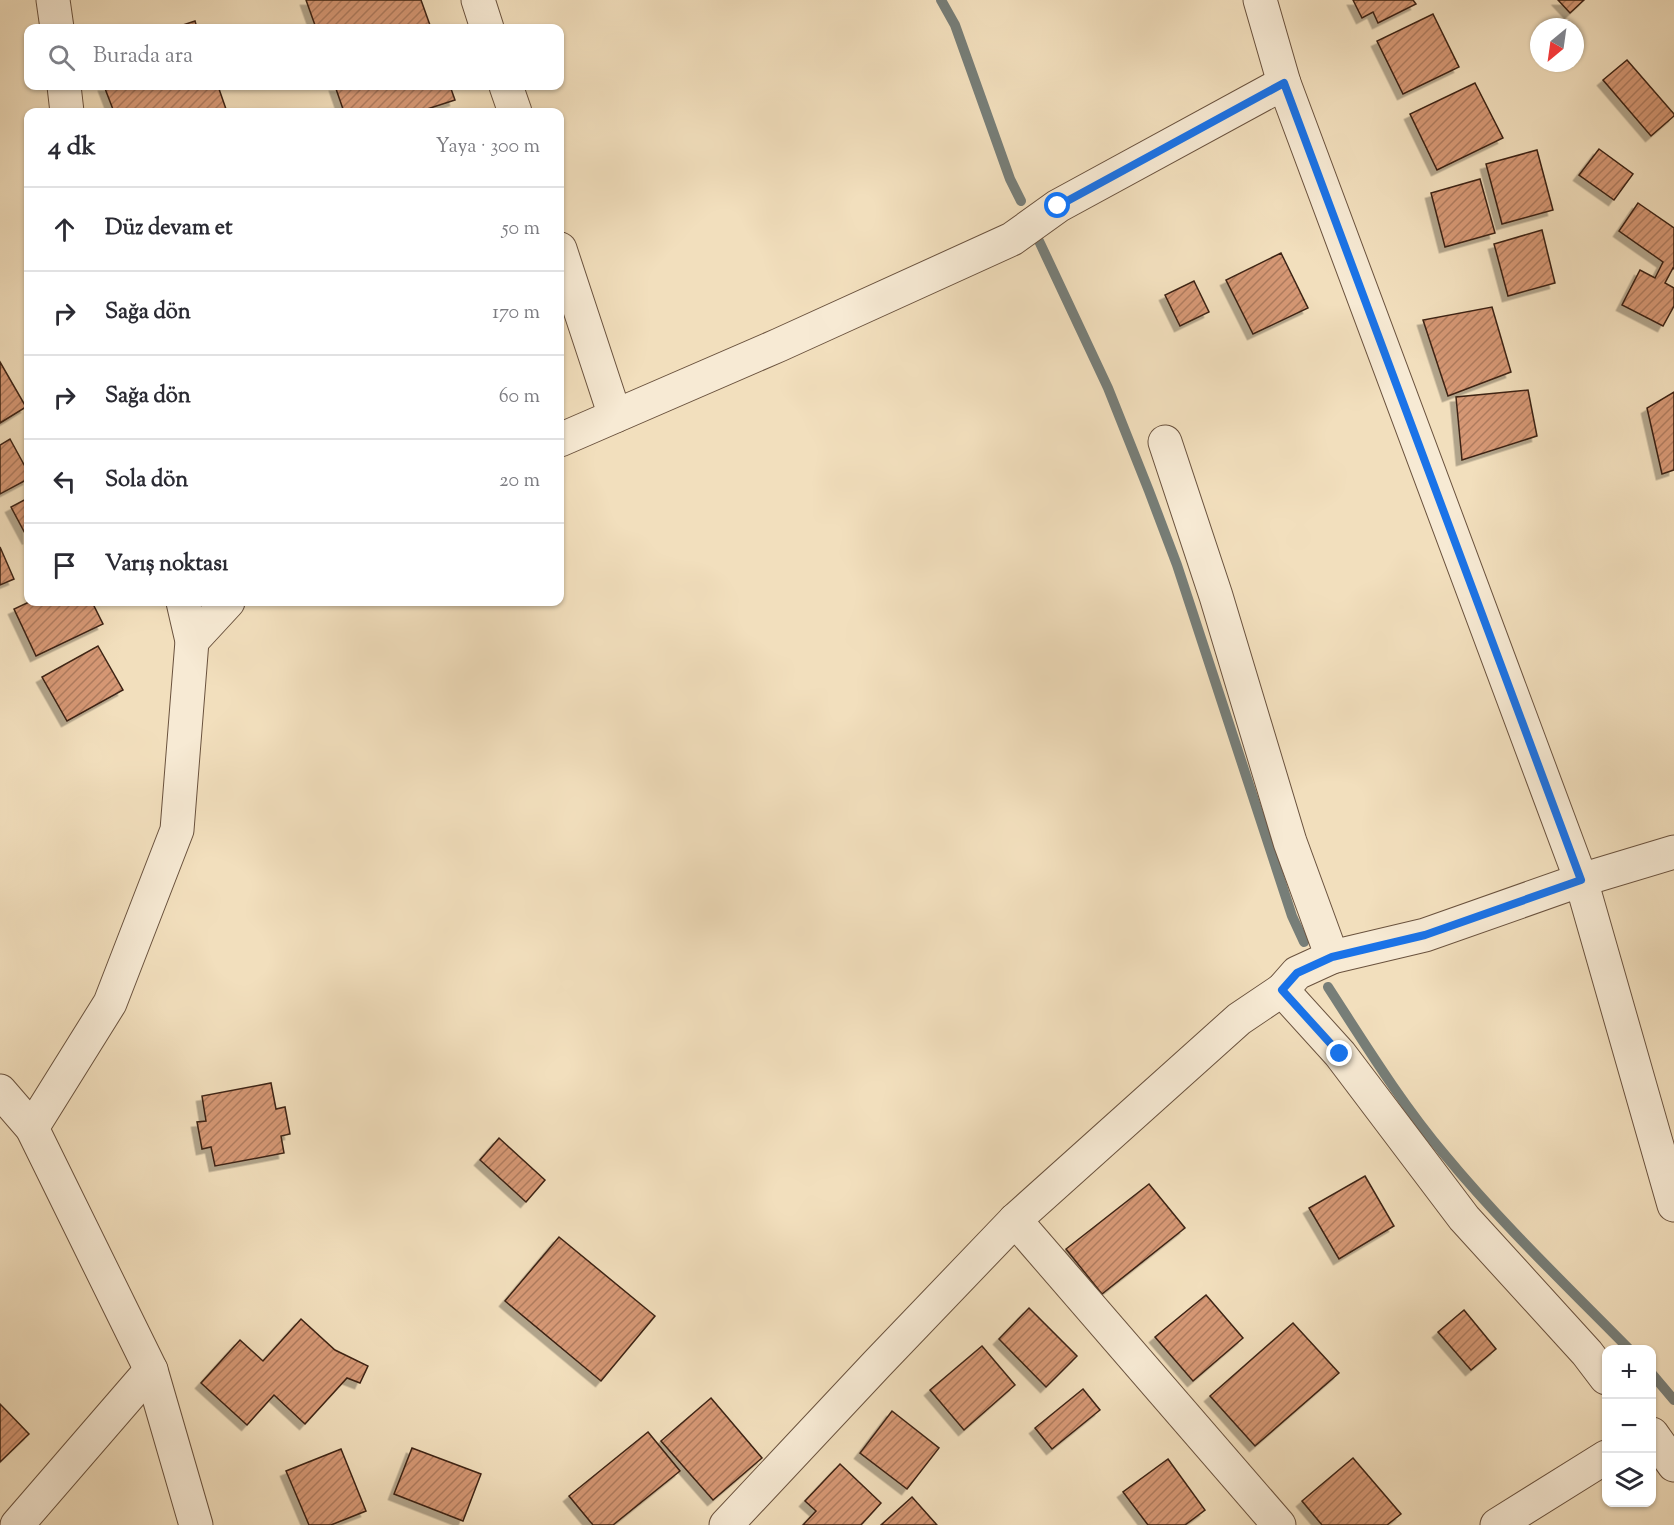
<!DOCTYPE html>
<html lang="tr">
<meta charset="utf-8">
<style>
:root{--surface:#fff;--page:#f7f7f7;--text:#2b2b33;--muted:#7c7c81;--line:#e1e1e2}
body{margin:0;font-family:"Sorts Mill Goudy",serif;background:var(--page);color:var(--text)}
.controls{position:absolute;right:18px;bottom:18px;display:grid;overflow:hidden;border-radius:12px;box-shadow:0 2px 4px #0004}
.controls button{width:54px;height:54px;display:grid;place-items:center;padding:0;border:0;border-bottom:2px solid var(--line);background:var(--surface);color:var(--text);font:30px sans-serif}
.compass{position:absolute;left:1530px;top:18px;width:54px;height:54px;border-radius:50%;background:var(--surface);box-shadow:0 2px 4px #0004;rotate:209deg}
.stop{position:absolute;width:18px;height:18px;margin:-14px;border:4px solid #1a73e8;border-radius:50%;background:#fff}
.stop.end{background:#1a73e8;border-color:#fff;box-shadow:0 2px 6px #0008}
.list{margin:0;padding:0;list-style:none}
h2{display:flex;justify-content:space-between;align-items:center;height:78px;margin:0;padding:0 24px;font-size:26px}
h2 small{font-size:20px;font-weight:400;color:var(--muted)}
.list li{display:grid;grid-template-columns:39px 1fr auto;gap:18px;align-items:center;box-sizing:border-box;height:84px;padding:0 24px;border-top:2px solid var(--line)}
.list b{display:block;font-size:22px;white-space:nowrap}
.list em{font-size:20px;font-style:normal;color:var(--muted)}
.icon{flex:none;width:33px;height:33px;fill:none;stroke:currentColor;stroke-width:2;stroke-linecap:round;stroke-linejoin:round}
.map{position:relative;flex:none;width:1674px;height:1525px;overflow:hidden}
.search{position:absolute;background:var(--surface);box-shadow:0 2px 4px #0004;left:24px;top:24px;width:540px;height:66px;display:flex;align-items:center;gap:15px;box-sizing:border-box;padding:0 21px;border-radius:12px;color:var(--muted);font-size:22px}
.panel{position:absolute;background:var(--surface);box-shadow:0 2px 4px #0004;left:24px;top:108px;width:540px;height:498px;border-radius:12px}
.map>svg:first-child{display:block}
.lines{fill:none;stroke-linecap:round;stroke-linejoin:round}
.stream{stroke:#777e78;stroke-width:10}
.building{fill:url(#building-hatch);stroke:#3c2313;stroke-width:1.5;filter:url(#shadow)}
.minor-casing{stroke:#6a523e;stroke-width:35}
.minor{stroke:#f7ead4;stroke-width:33}
.route{stroke:#1a73e8;stroke-width:8}
</style>
<div class="map">
<svg width="1674" height="1525" viewBox="0 0 1674 1525">
<defs>
<pattern id="building-hatch" width="6" height="6" patternUnits="userSpaceOnUse" patternTransform="scale(1.5)"><rect width="6" height="6" fill="#d69875"/><path d="M-1 1l2-2M0 6l6-6M5 7l2-2" fill="none" stroke="#af7c5f"/></pattern>
<filter id="shadow"><feDropShadow dx="-5.5" dy="5.5" stdDeviation="0" flood-color="#0004"/></filter>
</defs>
<rect width="100%" height="100%" fill="#f2dfbd"/>
<filter id="stains"><feTurbulence type="fractalNoise" baseFrequency=".00333" numOctaves="4"/><feColorMatrix values="0 0 0 0 .2 0 0 0 0 .09 0 0 0 0 .02 0 0 0 .5 -.17"/></filter>
<radialGradient id="worn" r=".72"><stop offset=".6" stop-color="#630" stop-opacity="0"/><stop offset="1" stop-color="#630" stop-opacity=".3"/></radialGradient>
<g class="lines">
<!-- stream -->
<g class="stream">
<path d="M941 0 955 25 1010 179 1021 201"/>
<path d="M1039 241 1108 388 1149 491 1177 565 1292 916 1304 942"/>
<path d="M1328 987C1365 1044 1401 1103 1445 1155 1502 1224 1567 1286 1630 1350"/>
<path d="M1652 1374 1674 1400"/>
</g>
</g>
<!-- building -->
<g class="building">
<path d="M306 0H421L431 28H316Z"/>
<path d="M1353 0H1413L1416 4 1378 23 1373 12 1362 18Z"/>
<path d="M1558 0H1584L1570 13Z"/>
<path d="M1433 14 1459 67 1403 94 1377 41Z"/>
<path d="M195 21 197 28H174Z"/>
<path d="M1627 60 1674 114V116L1651 136 1603 80Z"/>
<path d="M1475 83 1503 138 1437 170 1410 114Z"/>
<path d="M104 86H218L227 112H114Z"/>
<path d="M335 86H450L455 100 418 112H344Z"/>
<path d="M1599 149 1633 174 1614 200 1579 175Z"/>
<path d="M1537 150 1553 210 1502 224 1486 164Z"/>
<path d="M1480 179 1495 233 1445 247 1431 193Z"/>
<path d="M1638 203 1674 228V269L1673 268 1665 283 1674 288V306L1663 326 1622 305 1640 270 1655 278 1663 262 1619 231Z"/>
<path d="M1542 230 1555 283 1508 296 1494 244Z"/>
<path d="M1281 253 1308 308 1253 334 1226 280Z"/>
<path d="M1194 281 1209 312 1180 326 1165 295Z"/>
<path d="M1492 307 1511 372 1448 396 1423 320Z"/>
<path d="M0 362 26 407 0 423Z"/>
<path d="M1528 390 1537 436 1462 460 1456 397Z"/>
<path d="M1674 392V470L1662 474 1647 408Z"/>
<path d="M10 439 28 472V479L0 494V445Z"/>
<path d="M28 498V539L11 507Z"/>
<path d="M0 547 14 579 0 585Z"/>
<path d="M29 602H92L103 624 36 656 14 609Z"/>
<path d="M98 646 123 690 67 721 42 677Z"/>
<path d="M271 1083 276 1109 285 1107 290 1134 281 1136 284 1153 215 1166 211 1147 202 1149 197 1122 206 1121 202 1096Z"/>
<path d="M499 1138 545 1180 526 1202 480 1160Z"/>
<path d="M1365 1176 1394 1226 1339 1259 1309 1208Z"/>
<path d="M1149 1184 1185 1228 1102 1294 1066 1249Z"/>
<path d="M559 1237 655 1316 601 1381 505 1301Z"/>
<path d="M1206 1295 1243 1338 1193 1381 1155 1337Z"/>
<path d="M1029 1308 1077 1356 1046 1387 999 1339Z"/>
<path d="M1464 1310 1496 1349 1471 1370 1438 1332Z"/>
<path d="M301 1319 335 1350 368 1366 360 1383 347 1378 305 1424 274 1395 247 1425 201 1383 240 1340 263 1361Z"/>
<path d="M1293 1323 1339 1373 1255 1446 1210 1396Z"/>
<path d="M982 1346 1015 1385 964 1430 930 1390Z"/>
<path d="M1083 1389 1100 1410 1052 1449 1035 1428Z"/>
<path d="M711 1398 762 1458 713 1500 661 1441Z"/>
<path d="M0 1404 29 1434 0 1462Z"/>
<path d="M892 1411 939 1448 907 1489 860 1453Z"/>
<path d="M648 1432 680 1471 613 1525H593L569 1496Z"/>
<path d="M412 1448 481 1474 463 1521 394 1494Z"/>
<path d="M341 1449 366 1511 331 1525H309L286 1471Z"/>
<path d="M1353 1458 1401 1514 1387 1525H1322L1302 1501Z"/>
<path d="M1168 1459 1205 1510 1185 1525H1148L1123 1492Z"/>
<path d="M840 1464 881 1503 861 1525H803L816 1511 805 1501Z"/>
<path d="M912 1497 937 1525H881Z"/>
</g>
<g class="lines">
<defs>
<g id="minor">
<path d="M53 0 57 28"/>
<path d="M478 0 487 28"/>
<path d="M1260 0 1284 83 1581 880 1674 1205"/>
<path d="M64 86 67 112"/>
<path d="M506 86 515 112"/>
<path d="M560 249 615 416"/>
<path d="M560 440 779 345 1012 239 1058 206 1284 83"/>
<path d="M1165 442 1216 596 1290 842 1332 957"/>
<path d="M192 641 228 602"/>
<path d="M1282 990 1297 973 1332 957 1425 935 1581 880 1674 852"/>
<path d="M0 1091 32 1128 151 1370 196 1525"/>
<path d="M32 1128 110 1003 177 830 192 641 183 602"/>
<path d="M1015 1220 1279 1525"/>
<path d="M1652 1434 1674 1465"/>
<path d="M17 1525 151 1370"/>
<path d="M726 1525 877 1364 1015 1220 1239 1019 1282 990 1340 1054 1464 1218 1587 1353 1606 1378"/>
<path d="M1497 1525 1606 1457"/>
</g>
</defs>
<!-- minor casing -->
<use href="#minor" class="minor-casing"/>
<!-- minor -->
<use href="#minor" class="minor"/>
</g>
<g class="lines">
<!-- route -->
<path class="route" d="M1058 206 1284 83 1581 880 1425 935 1332 957 1297 973 1282 990 1340 1054"/>
</g>
<rect width="100%" height="100%" filter="url(#stains)"/>
<rect width="100%" height="100%" fill="url(#worn)"/>
</svg>
<div class="controls">
<button>+</button>
<button>−</button>
<button><svg class="icon" aria-label="layers" viewBox="0 0 24 24"><path d="M12 4l9 5-9 5-9-5zM3 14l9 5 9-5"/></svg></button>
</div>
<svg class="compass" viewBox="-18 -18 36 36"><path d="M0-13l5 13h-10z" fill="#e53935"/><path d="M0 13l5-13h-10z" fill="#7c7c81"/></svg>
<div class="stop" style="left:1058px;top:206px"></div>
<div class="stop end" style="left:1340px;top:1054px"></div>
<div class="search"><svg class="icon" aria-label="search" viewBox="0 0 24 24"><circle cx="10" cy="10" r="6"/><path d="M15 15l6 6"/></svg>Burada ara</div>
<section class="panel">
<h2>4 dk<small>Yaya · 300 m</small></h2>
<ul class="list">
<li><svg class="icon" aria-label="ahead" viewBox="0 0 24 24"><path d="M12 20V5M6 11l6-6 6 6"/></svg><div><b>Düz devam et</b></div><em>50 m</em></li>
<li><svg class="icon" aria-label="right" viewBox="0 0 24 24"><path d="M7 20v-9h11M14 6l5 5-5 5"/></svg><div><b>Sağa dön</b></div><em>170 m</em></li>
<li><svg class="icon" aria-label="right" viewBox="0 0 24 24"><path d="M7 20v-9h11M14 6l5 5-5 5"/></svg><div><b>Sağa dön</b></div><em>60 m</em></li>
<li><svg class="icon" aria-label="left" viewBox="0 0 24 24"><path d="M17 20v-9H6M10 6l-5 5 5 5"/></svg><div><b>Sola dön</b></div><em>20 m</em></li>
<li><svg class="icon" aria-label="arrive" viewBox="0 0 24 24"><path d="M6 21V4h12l-3 4 3 4H6"/></svg><div><b>Varış noktası</b></div></li>
</ul>
</section>
</div>
